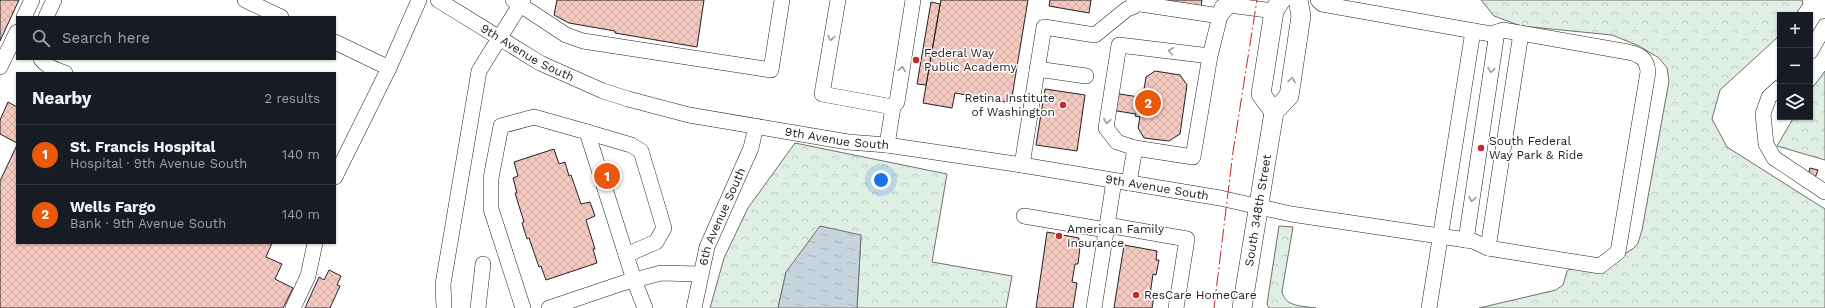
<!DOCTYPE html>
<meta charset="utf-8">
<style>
:root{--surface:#171b24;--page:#20242c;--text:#f1f3f6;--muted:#9ea1a6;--line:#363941;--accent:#ea580c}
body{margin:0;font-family:"Work Sans",sans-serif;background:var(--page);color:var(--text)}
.controls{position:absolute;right:12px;top:12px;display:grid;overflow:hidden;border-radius:0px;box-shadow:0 1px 3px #0004}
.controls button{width:36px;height:36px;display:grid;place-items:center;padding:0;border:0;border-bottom:1px solid var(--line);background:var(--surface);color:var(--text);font:20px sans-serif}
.you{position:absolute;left:881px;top:180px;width:14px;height:14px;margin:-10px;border:3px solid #fff;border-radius:50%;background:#1a73e8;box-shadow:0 0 0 6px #1a73e833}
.badge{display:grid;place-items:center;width:26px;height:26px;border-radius:50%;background:var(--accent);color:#fff;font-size:13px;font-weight:700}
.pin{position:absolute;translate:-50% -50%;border:2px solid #fff;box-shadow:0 1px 4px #0006}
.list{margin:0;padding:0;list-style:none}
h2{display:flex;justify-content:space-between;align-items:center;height:52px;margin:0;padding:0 16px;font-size:17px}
h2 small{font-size:13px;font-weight:400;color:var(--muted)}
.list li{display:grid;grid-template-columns:26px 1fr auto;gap:12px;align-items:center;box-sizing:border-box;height:60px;padding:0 16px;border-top:1px solid var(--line)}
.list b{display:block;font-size:15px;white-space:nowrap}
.list p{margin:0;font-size:13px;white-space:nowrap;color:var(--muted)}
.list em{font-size:13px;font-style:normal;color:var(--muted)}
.icon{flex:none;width:22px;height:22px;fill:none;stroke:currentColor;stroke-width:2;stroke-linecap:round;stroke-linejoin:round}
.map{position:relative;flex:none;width:1825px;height:308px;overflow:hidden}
.search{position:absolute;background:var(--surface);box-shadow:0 1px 3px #0004;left:16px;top:16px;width:320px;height:44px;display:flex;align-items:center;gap:10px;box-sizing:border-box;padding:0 14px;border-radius:0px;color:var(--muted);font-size:15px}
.panel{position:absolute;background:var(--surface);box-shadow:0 1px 3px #0004;left:16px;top:72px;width:320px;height:172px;border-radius:0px}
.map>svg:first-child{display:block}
.forest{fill:url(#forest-crowns);stroke:#6f6f6f}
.water{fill:url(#water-ripples);stroke:#6f6f6f}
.building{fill:url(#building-cross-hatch);stroke:#222}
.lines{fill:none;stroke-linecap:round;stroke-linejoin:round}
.minor-casing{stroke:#222;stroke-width:16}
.major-casing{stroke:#222;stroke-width:20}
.minor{stroke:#fff;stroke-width:15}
.major{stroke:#fff;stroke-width:19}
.power{stroke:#c62828;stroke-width:1;stroke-dasharray:14 3 2 3;stroke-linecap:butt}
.oneway{stroke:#9c9c9c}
.poi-dot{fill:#c62828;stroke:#fff;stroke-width:1.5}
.labels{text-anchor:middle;stroke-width:3;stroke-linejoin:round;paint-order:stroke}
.street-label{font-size:12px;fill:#222;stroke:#fff}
.poi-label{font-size:12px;fill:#222;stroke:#fff;text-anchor:start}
</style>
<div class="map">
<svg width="1825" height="308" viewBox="0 0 1825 308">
<defs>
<pattern id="forest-crowns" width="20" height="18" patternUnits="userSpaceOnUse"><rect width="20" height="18" fill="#e0efe3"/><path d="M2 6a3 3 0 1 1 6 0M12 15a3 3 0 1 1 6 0" fill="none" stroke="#c0cdc2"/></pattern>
<pattern id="water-ripples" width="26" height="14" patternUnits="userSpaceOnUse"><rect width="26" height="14" fill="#c7d3dd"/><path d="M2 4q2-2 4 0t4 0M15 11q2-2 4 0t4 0" fill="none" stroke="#abb5bd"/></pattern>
<pattern id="building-cross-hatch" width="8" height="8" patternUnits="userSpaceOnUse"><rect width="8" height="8" fill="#f3c9c0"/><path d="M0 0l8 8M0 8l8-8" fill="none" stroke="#d0aca5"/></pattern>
</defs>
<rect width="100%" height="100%" fill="#fff"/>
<!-- forest -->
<g class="forest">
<path d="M1481 0H1802L1803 4 1795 15H1780V35L1720 90 1712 119 1727 147 1825 209V308H1479L1556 290 1563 285 1567 271 1570 269H1601L1634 248 1638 243 1642 230 1669 81 1667 68 1659 58 1639 46 1612 35 1521 26 1494 16Z"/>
<path d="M1825 71V160L1777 146 1794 117H1810V91Z"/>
<path d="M795 143 947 174 932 262 1012 276 1006 308H857L861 235 786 272 778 308H710L724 258 748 208Z"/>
<path d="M1279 226 1293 227 1282 291C1284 307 1303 306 1316 308H1269L1267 304Z"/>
</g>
<!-- water -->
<path class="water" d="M820 226 861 235 857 308H778L786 272Z"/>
<!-- building -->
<g class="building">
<path d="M0 0H19L0 41Z"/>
<path d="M557 0H704L697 47 615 33V31L569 23 554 15Z"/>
<path d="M941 0H1028L1011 103 955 93 952 108 923 103Z"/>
<path d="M1050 0H1091L1089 13 1049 6Z"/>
<path d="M1156 0H1202L1201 7Z"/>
<path d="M931 2 940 4 926 85 917 84Z"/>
<path d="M1155 71 1180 75 1187 85 1180 134 1169 141 1144 138 1138 128 1140 117 1135 116 1136 114 1111 110 1113 93 1139 97V95H1143L1146 77Z"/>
<path d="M1045 89 1085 95 1077 151 1036 145Z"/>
<path d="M8 102 17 107V143L0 134V120Z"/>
<path d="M17 145V243H272L266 257 282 264 275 279 293 288 283 308H0V181Z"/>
<path d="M554 149 559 164 565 162 569 176 571 175 581 204 590 202 595 216 586 220 595 249H593L597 263 546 280 541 266 539 267 529 238 527 239 522 223 524 222 515 193H517L513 178 518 176 514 162Z"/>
<path d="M1810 168 1818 170 1815 178 1808 176Z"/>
<path d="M1047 232 1079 238 1078 247H1080L1078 264H1075L1072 282 1077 283 1073 308H1036Z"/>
<path d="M1124 245 1157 251 1156 260H1159L1156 275 1153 274 1150 295 1154 296 1152 308H1114Z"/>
<path d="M329 270 341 276 337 285 340 286 330 308H305L319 277 324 280Z"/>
</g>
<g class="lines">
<defs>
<g id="minor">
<path d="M245 0 281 17"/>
<path id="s1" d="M438 0 540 63 603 91 628 99 689 115 848 142 887 145 1022 165 1220 198 1291 214 1473 241 1488 248 1600 266 1618 252 1648 72C1647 58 1640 55 1628 52L1503 30 1491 34 1322 4 1318 0"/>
<path d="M513 0 566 35 583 41 771 70 782 0"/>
<path d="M838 0 822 94 893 107"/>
<path d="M1134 3 1220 16 1222 7"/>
<path d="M24 17 32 0"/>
<path d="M46 17 54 0"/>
<path d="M335 42 389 68"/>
<path d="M1810 52 1825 26"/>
<path d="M1210 56 1119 45 1106 128 1117 142 1135 148 1193 157 1210 56 1220 16 1229 5 1274 11"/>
<path d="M41 59C48 68 55 69 65 73"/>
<path d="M0 67 17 32"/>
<path d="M1037 69 1086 76"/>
<path d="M1780 87 1769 97 1763 114 1766 144 1774 158 1825 192"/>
<path d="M587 132 631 145 641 151 664 228 656 242 626 255"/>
<path d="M887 145 893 107 897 102 913 0"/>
<path d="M1022 165 1044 27 1095 35 1127 9 1133 7 1134 0"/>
<path d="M335 177 389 68 419 0"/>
<path d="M1129 183 1135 148"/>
<path d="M1024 216 1106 230"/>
<path d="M1107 225 1187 239 1176 308"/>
<path d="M1466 240 1497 32"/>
<path d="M1488 248 1521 33"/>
<path d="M293 308 308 276 315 243"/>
<path d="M444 308 443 284 479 71 523 0"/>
<path d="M478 308 483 264"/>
<path d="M523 308 491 209V178L501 126 534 117 587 132 634 280 645 308"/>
<path d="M549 308 623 283 661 273 700 274"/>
<path id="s2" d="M694 308 707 247 751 148 756 126"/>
<path d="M1094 308 1114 181"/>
<path d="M1429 308 1473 31"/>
</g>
<g id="major">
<path d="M1274 112 1261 94 1274 11 1281 0"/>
<path id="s3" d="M1242 308 1274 112 1289 96 1301 16 1298 0"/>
</g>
</defs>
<!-- minor casing -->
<use href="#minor" class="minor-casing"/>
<!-- major casing -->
<use href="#major" class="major-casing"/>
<!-- minor -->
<use href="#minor" class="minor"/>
<!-- major -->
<use href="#major" class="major"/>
<!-- power -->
<path class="power" d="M1214 308 1233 152 1257 0"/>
</g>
<!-- one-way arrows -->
<defs><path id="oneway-chevron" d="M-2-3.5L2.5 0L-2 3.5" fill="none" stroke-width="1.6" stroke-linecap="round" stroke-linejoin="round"/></defs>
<g class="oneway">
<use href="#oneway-chevron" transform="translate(831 38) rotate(100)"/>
<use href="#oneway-chevron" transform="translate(1171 51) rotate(-173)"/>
<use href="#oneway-chevron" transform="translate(902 69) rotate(-81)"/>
<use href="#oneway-chevron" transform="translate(1491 70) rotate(99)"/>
<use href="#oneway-chevron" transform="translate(1292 80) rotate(-81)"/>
<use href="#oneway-chevron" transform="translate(1107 121) rotate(99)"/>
<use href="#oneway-chevron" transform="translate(1472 199) rotate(99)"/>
</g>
<!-- markers -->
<g class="poi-dot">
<circle cx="916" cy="60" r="4"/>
<circle cx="1063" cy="105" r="4"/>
<circle cx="1481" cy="148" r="4"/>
<circle cx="1059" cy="236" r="4"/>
<circle cx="1136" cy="295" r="4"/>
</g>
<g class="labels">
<!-- street labels -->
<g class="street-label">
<text dy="4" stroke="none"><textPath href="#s1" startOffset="104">9th Avenue South</textPath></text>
<text dy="4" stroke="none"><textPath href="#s1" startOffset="428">9th Avenue South</textPath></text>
<text dy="4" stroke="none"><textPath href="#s1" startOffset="752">9th Avenue South</textPath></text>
<text dy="4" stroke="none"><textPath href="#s3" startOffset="99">South 348th Street</textPath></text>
<text dy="4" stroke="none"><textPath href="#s2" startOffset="96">6th Avenue South</textPath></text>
</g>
<!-- poi labels -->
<g class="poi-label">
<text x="924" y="57">Federal Way<tspan x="924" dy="14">Public Academy</tspan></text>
<text x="1055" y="102" text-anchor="end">Retina Institute<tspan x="1055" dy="14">of Washington</tspan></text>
<text x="1489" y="145">South Federal<tspan x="1489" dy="14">Way Park &amp; Ride</tspan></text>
<text x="1067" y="233">American Family<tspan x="1067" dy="14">Insurance</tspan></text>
<text x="1144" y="299">ResCare HomeCare</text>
</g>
</g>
</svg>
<div class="controls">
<button>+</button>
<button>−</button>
<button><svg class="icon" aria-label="layers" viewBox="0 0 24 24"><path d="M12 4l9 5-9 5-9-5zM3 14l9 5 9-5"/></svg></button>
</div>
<div class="you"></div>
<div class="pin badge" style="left:607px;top:176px">1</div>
<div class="pin badge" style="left:1148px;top:103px">2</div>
<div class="search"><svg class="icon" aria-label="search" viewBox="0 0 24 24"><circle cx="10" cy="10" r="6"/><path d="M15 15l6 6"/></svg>Search here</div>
<section class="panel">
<h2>Nearby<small>2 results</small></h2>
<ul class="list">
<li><span class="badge">1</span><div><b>St. Francis Hospital</b><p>Hospital · 9th Avenue South</p></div><em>140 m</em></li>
<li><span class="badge">2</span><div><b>Wells Fargo</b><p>Bank · 9th Avenue South</p></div><em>140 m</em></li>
</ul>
</section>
</div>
